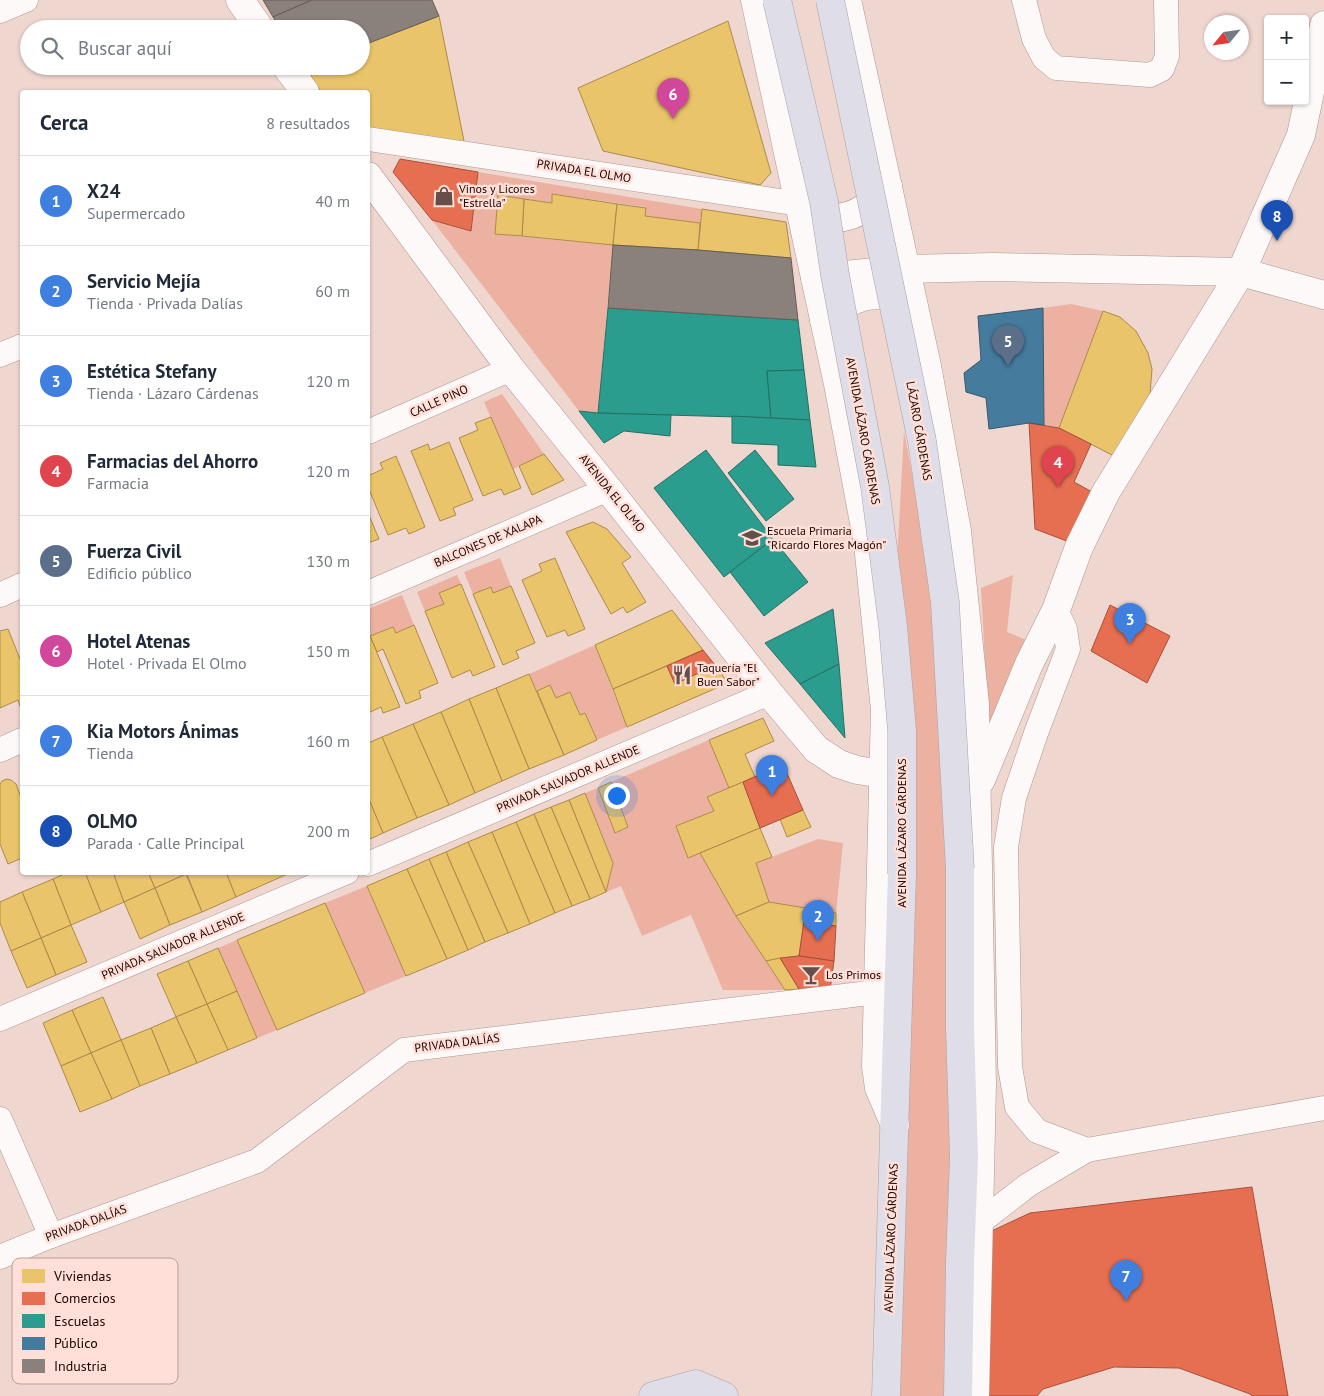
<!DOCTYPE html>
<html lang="es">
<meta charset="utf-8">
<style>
:root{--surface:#fff;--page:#f2f2f3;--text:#1f2937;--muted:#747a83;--line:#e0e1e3;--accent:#b45309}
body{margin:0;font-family:"PT Sans",sans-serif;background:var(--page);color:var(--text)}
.controls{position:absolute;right:15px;top:15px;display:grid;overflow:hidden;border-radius:5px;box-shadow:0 1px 4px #0004}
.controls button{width:45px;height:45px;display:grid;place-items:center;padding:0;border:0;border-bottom:1px solid var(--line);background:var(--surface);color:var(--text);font:25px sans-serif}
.compass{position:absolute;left:1204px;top:15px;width:45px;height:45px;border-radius:50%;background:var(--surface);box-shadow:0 1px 4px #0004;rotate:241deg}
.you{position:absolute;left:616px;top:795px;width:18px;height:18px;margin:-12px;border:4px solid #fff;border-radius:50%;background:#1a73e8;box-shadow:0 0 0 8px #1a73e833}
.badge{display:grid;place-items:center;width:32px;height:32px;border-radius:50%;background:var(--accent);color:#fff;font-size:16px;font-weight:700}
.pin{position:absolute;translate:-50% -41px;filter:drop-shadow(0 1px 2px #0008)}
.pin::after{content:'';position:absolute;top:26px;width:18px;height:15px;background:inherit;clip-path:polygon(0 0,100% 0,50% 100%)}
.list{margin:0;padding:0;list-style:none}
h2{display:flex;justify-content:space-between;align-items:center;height:65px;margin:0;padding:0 20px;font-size:21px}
h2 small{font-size:16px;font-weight:400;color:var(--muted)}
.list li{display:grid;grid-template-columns:32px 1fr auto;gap:15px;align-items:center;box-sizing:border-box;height:90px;padding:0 20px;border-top:1px solid var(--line)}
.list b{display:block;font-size:19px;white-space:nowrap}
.list p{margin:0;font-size:16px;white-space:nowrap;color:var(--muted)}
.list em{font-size:16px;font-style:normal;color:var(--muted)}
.icon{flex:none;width:28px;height:28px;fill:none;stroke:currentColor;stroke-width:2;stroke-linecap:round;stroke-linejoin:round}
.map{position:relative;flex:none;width:1324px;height:1396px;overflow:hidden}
.search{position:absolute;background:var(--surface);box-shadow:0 1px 4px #0004;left:20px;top:20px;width:350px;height:55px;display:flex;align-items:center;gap:12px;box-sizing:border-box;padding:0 18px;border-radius:28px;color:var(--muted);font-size:19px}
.panel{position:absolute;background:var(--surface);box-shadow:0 1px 4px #0004;left:20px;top:90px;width:350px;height:785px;border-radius:5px}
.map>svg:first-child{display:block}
.green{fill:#ecb1a1}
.homes{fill:#e9c46a;stroke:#ac8b4a}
.shops{fill:#e76f51;stroke:#aa4f39}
.schools{fill:#2a9d8f;stroke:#266f64}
.public{fill:#457b9d;stroke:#39586e}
.industry{fill:#8a817c;stroke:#695c57}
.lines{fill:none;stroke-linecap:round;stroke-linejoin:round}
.street-casing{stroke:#af9790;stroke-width:25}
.secondary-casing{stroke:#af9790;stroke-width:29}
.highway-casing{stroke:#aba0a9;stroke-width:29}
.street{stroke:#fdf9f8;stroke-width:24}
.secondary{stroke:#fdf9f8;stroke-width:28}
.highway{stroke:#dfdde8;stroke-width:28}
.highway-bridge-casing{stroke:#aba0a9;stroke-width:29;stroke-linecap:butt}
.highway-bridge{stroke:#dfdde8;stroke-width:28}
.labels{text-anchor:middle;stroke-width:5;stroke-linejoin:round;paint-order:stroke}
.street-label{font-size:12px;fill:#1c0501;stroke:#ffdfd7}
.poi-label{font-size:12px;fill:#1c0501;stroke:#ffdfd7;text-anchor:start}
.key{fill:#ffdfd7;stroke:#bb9e97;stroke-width:1}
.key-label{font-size:14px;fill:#1c0501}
</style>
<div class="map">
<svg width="1324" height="1396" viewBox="0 0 1324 1396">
<rect width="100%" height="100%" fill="#efd6cf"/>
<!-- green -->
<g class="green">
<path d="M478 172 702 209 700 223 645 216V207L553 194 552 203 498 195 495 234 613 245 598 413 579 411 432 220 471 231Z"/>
<path d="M1071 304 1103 311 1059 428 1044 425 1043 308Z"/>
<path d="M502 394 544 454 513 469 484 402Z"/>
<path d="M904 432 967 758 947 1396H885V784Z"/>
<path d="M500 558 511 586 493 593 491 587 473 594 464 572Z"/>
<path d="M457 575 461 584 439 593 444 604 425 611 417 592Z"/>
<path d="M1013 575 1007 632 1041 646 989 737 981 588Z"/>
<path d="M402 595 414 625 396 633 393 627 368 637V609Z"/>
<path d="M595 645 627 727 597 740 585 713 580 715 571 693 556 698 550 685 537 691 529 674Z"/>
<path d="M709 740 729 788 707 797 714 811 676 826 700 853 736 916 785 990H723L691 915 642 936 621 886 606 892 613 863 585 793 598 788 616 833 628 827 611 782Z"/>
<path d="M818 839 843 843 836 913 769 902 756 863Z"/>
<path d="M367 886 406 976 365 993 325 903Z"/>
<path d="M237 940 277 1030 257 1038 218 948Z"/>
</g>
<!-- homes -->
<g class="homes">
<path d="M439 16 465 146 368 129V92H321L306 68 311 66H361V46Z"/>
<path d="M728 21 771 173 760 185 603 151 578 88Z"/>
<path d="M552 194 617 204 613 245 522 236 524 199 552 203Z"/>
<path d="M498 195 524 199 522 236 495 234Z"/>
<path d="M617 204 646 208 645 216 700 223 698 250 613 245Z"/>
<path d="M702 209 786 222 791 258 698 250Z"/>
<path d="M1103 311 1120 317 1136 331 1148 353 1152 369 1150 394 1122 460 1059 428Z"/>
<path d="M491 417 521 488 504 495 501 489 483 496 459 438 478 430 475 423Z"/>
<path d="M449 442 473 500 453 508 456 515 440 521 411 451 428 444 430 450Z"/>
<path d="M544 454 564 480 532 495 519 466Z"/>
<path d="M396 456 425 527 409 534 406 528 388 535 368 487V476L383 469 380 463Z"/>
<path d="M368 513 379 539 368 543Z"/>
<path d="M593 522 607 529 631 557 622 563 646 602 627 613 623 607 611 614 566 532Z"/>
<path d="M555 558 585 629 568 636 565 630 547 637 522 580 542 571 539 564Z"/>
<path d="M461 584 495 667 473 676 470 670 452 678 425 611 444 604 439 593Z"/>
<path d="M511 586 535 643 516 651 519 658 503 665 473 594 491 587 493 593Z"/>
<path d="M672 610 703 650 613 689 595 645Z"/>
<path d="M414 625 438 683 419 691 421 698 406 704 383 649 377 652 370 636 393 627 396 633Z"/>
<path d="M8 629 22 664V705L20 706 18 700 0 708V631Z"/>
<path d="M370 636 400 707 383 713 381 707 368 713V637Z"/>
<path d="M715 665 728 683 627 727 613 689 667 666 675 684Z"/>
<path d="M529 674 564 755 529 769 496 688Z"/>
<path d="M550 685 556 698 570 692 580 715 585 713 597 740 564 755 537 691Z"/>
<path d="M496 688 529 769 502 781 469 699Z"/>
<path d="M469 699 502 781 475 793 441 712Z"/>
<path d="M441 712 475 793 449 805 413 724Z"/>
<path d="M763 718 774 741 745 754 755 777 729 788 709 740Z"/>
<path d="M413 724 449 805 417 818 382 737Z"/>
<path d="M382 737 417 818 383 833 368 797V743Z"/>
<path d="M7 779 11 780 16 784 22 800V858L8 864 0 844V784L2 781Z"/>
<path d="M611 782 628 827 615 833 598 788Z"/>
<path d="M743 782 760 828 688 858 676 826 714 811 707 797Z"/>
<path d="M585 793 613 863 606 892 569 800Z"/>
<path d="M368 797 383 833 368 840Z"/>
<path d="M569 800 606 892 590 899 551 807Z"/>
<path d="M551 807 590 899 572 906 534 814Z"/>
<path d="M803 810 811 827 787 837 780 819Z"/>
<path d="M534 814 572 906 555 913 516 822Z"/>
<path d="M516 822 555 913 530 924 492 832Z"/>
<path d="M760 828 772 857 756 863 769 902 736 916 700 853Z"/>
<path d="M492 832 530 924 508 933 468 842Z"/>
<path d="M468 842 508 933 485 942 446 852Z"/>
<path d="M446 852 485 942 468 950 429 859Z"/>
<path d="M429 859 468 950 447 959 407 869Z"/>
<path d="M407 869 447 959 406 976 367 886Z"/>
<path d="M68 872H85L101 912 71 925 53 879Z"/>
<path d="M85 872H113L124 902 101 912Z"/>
<path d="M113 872H148L155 888 124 902Z"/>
<path d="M148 872H186V874L155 888Z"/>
<path d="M186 872H226L236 897 202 912Z"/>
<path d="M226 872H292L236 897Z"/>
<path d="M186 874 202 912 170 925 155 888Z"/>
<path d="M53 879 71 925 41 938 22 892Z"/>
<path d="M155 888 170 925 140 939 124 902Z"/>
<path d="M22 892 41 938 11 951 0 923V902Z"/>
<path d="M769 902 836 913V926L804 921 799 956 766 961 736 916Z"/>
<path d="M325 903 365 993 277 1030 237 940Z"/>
<path d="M71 925 87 962 56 975 41 938Z"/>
<path d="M41 938 56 975 27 988 11 951Z"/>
<path d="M218 948 237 991 207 1004 188 961Z"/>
<path d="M780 958 799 989 785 990 766 961Z"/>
<path d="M188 961 207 1004 176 1017 157 974Z"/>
<path d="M237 991 257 1038 228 1050 207 1004Z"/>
<path d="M103 997 121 1040 91 1053 72 1010Z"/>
<path d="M207 1004 228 1050 197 1063 176 1017Z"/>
<path d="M72 1010 91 1053 61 1066 43 1023Z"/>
<path d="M176 1017 197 1063 170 1074 151 1028Z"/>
<path d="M151 1028 170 1074 140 1086 121 1040Z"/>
<path d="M121 1040 140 1086 112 1099 91 1053Z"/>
<path d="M91 1053 112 1099 80 1112 61 1066Z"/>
</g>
<!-- shops -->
<g class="shops">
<path d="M400 159 478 172 471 231 432 220 393 172Z"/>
<path d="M1029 423 1059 428 1091 444 1074 482 1094 493 1072 543 1035 529Z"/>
<path d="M1110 605 1170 636 1147 683 1091 651Z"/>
<path d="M703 650 715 665 675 684 667 666Z"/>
<path d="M783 764 803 810 760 828 743 782Z"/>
<path d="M804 921 836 926 834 961 799 956Z"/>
<path d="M799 956 834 961 830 990 799 989 780 958Z"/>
<path d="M1252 1187 1288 1396H1252L1250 1394 1179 1368 1114 1367 1043 1389 1037 1396H979L981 1236 1030 1213Z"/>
</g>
<!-- schools -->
<g class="schools">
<path d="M608 308 798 320 804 370 767 371 771 418 598 413Z"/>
<path d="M804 370 810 420 771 418 767 371Z"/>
<path d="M579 411 598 413 671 415 670 436 624 431 604 443Z"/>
<path d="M732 416 810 420 816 467 778 465V445L732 443Z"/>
<path d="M706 450 773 539 724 577 654 488Z"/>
<path d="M755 450 794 499 766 521 728 473Z"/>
<path d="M773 539 808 582 764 616 730 572Z"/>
<path d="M833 609 839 664 800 684 765 643Z"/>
<path d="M839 664 845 738 800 684Z"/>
</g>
<!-- public -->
<path class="public" d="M1043 308 1044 425 1029 423 989 429 986 398 966 392 964 373 981 360 978 316Z"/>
<!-- industry -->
<g class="industry">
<path d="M263 0H312L273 17Z"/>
<path d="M312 0H432L439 16 361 46V29H281L273 17Z"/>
<path d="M613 245 698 250 791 258 798 320 608 308Z"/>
</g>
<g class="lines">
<defs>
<g id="street">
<path d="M1024 0 1034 39 1044 58 1056 68 1150 75 1162 69 1167 56 1166 0"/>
<path d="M0 11 26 0"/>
<path d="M368 139 800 204"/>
<path d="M0 355 22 346"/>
<path d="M368 432 511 369"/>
<path d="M368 593 498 537 608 489"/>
<path d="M0 595 22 585"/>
<path d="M1056 610 1065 629 1068 649 1036 733 1014 798 1006 847 1010 1067 1017 1107 1037 1131 1087 1150"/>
<path d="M0 750 22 740"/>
<path d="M368 864 769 693"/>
<path d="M0 1019 347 872"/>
<path d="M0 1119 51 1236"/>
<path d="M979 1223 1028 1185 1087 1150 1324 1108"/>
<path d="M0 1257 51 1236 257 1161 404 1050 877 992"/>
</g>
<g id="secondary">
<path d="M240 0 260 29"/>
<path d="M755 0 838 384 868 544 885 710 876 1066 879 1088 895 1125"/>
<path d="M847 0 927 366 957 531 975 704 982 1084 975 1396"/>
<path d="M286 66 305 92"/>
<path d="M368 176 511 369 608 489 769 693 816 749 839 764 857 770 883 774"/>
<path d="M805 208C837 230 866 213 888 186"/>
<path d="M815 278 905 269 993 267 1241 272 1324 295"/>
<path d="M824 320C840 306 862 292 885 296 894 298 904 305 913 310"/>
<path d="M981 780 1029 664 1056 610 1079 547 1106 492 1241 272 1301 135 1324 25"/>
</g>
<g id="highway">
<path d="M653 1396 696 1384 724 1396"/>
<path d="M886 1396 902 874"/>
<path d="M958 1396 960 1262 964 1157 960 1028V869"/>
</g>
</defs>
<!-- street casing -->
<use href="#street" class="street-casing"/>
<!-- secondary casing -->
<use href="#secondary" class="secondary-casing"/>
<!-- highway casing -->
<use href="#highway" class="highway-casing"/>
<!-- street -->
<use href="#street" class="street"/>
<!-- secondary -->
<use href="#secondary" class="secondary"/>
<!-- highway -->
<use href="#highway" class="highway"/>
<defs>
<g id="highway-bridge">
<path d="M777 0 824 202 835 275 875 487 893 626 902 731V874"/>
<path d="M830 0 922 441 945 602 960 869"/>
</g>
</defs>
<!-- highway-bridge casing -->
<use href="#highway-bridge" class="highway-bridge-casing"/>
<!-- highway-bridge -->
<use href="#highway-bridge" class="highway-bridge"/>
</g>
<!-- icons -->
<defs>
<symbol id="shop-bare" viewBox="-9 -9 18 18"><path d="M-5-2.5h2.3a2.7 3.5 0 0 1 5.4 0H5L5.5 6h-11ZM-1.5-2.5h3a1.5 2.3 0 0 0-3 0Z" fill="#664e49" stroke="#ffdfd7" stroke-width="2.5" paint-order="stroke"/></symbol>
<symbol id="school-bare" viewBox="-9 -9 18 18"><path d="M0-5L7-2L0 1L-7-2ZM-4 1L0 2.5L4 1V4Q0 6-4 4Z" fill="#664e49" stroke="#ffdfd7" stroke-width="2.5" paint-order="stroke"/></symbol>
<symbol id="restaurant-bare" viewBox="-9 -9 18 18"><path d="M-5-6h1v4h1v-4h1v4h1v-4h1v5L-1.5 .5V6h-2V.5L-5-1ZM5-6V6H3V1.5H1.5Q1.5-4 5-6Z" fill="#664e49" stroke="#ffdfd7" stroke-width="2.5" paint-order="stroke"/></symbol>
<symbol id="bar-bare" viewBox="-9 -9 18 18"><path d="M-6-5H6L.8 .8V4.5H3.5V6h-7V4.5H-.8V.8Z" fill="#664e49" stroke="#ffdfd7" stroke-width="2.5" paint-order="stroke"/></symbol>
</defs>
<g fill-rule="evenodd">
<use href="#shop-bare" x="430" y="182" width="28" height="28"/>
<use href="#school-bare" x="738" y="524" width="28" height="28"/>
<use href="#restaurant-bare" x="668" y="661" width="28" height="28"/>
<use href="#bar-bare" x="797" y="961" width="28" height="28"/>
</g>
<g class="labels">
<!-- street labels -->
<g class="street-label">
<text transform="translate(584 171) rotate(9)" y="4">PRIVADA EL OLMO</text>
<text transform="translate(439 401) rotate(-24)" y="4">CALLE PINO</text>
<text transform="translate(863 431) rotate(80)" y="4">AVENIDA LÁZARO CÁRDENAS</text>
<text transform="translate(919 431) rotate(80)" y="4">LÁZARO CÁRDENAS</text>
<text transform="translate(612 493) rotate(51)" y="4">AVENIDA EL OLMO</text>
<text transform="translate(488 541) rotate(-23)" y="4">BALCONES DE XALAPA</text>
<text transform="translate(568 779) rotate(-23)" y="4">PRIVADA SALVADOR ALLENDE</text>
<text transform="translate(902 833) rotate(-90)" y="4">AVENIDA LÁZARO CÁRDENAS</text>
<text transform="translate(173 946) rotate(-23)" y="4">PRIVADA SALVADOR ALLENDE</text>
<text transform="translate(457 1043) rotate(-7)" y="4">PRIVADA DALÍAS</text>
<text transform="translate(86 1223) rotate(-20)" y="4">PRIVADA DALÍAS</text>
<text transform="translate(891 1238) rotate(-88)" y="4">AVENIDA LÁZARO CÁRDENAS</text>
</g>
<!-- poi labels -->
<g class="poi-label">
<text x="459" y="193">Vinos y Licores<tspan x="459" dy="14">"Estrella"</tspan></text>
<text x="767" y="535">Escuela Primaria<tspan x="767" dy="14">"Ricardo Flores Magón"</tspan></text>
<text x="697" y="672">Taquería "El<tspan x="697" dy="14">Buen Sabor"</tspan></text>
<text x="826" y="979">Los Primos</text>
</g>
</g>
<!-- legend -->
<rect x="12" y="1258" width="166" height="126" rx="8" class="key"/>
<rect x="22" y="1269" width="23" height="14" fill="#e9c46a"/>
<rect x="22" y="1292" width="23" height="13" fill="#e76f51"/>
<rect x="22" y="1314" width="23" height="14" fill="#2a9d8f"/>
<rect x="22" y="1337" width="23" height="13" fill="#457b9d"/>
<rect x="22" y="1359" width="23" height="14" fill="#8a817c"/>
<g class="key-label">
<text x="54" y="1281">Viviendas</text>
<text x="54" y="1303">Comercios</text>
<text x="54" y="1326">Escuelas</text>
<text x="54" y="1348">Público</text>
<text x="54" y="1371">Industria</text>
</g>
</svg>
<div class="controls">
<button>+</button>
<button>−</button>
</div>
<svg class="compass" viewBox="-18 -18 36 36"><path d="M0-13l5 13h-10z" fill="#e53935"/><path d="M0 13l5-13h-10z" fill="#747a83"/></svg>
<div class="you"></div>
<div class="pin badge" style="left:772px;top:796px;background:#3f7fe0">1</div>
<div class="pin badge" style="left:818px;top:941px;background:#3f7fe0">2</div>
<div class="pin badge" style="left:1130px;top:644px;background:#3f7fe0">3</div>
<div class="pin badge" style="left:1058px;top:487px;background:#e0444e">4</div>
<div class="pin badge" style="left:1008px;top:366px;background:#5c6f8a">5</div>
<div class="pin badge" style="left:673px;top:119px;background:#d1479c">6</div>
<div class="pin badge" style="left:1126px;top:1301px;background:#3f7fe0">7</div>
<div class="pin badge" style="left:1277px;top:241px;background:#1a4fb4">8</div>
<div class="search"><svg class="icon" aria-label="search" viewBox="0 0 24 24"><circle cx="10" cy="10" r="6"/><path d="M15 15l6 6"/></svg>Buscar aquí</div>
<section class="panel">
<h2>Cerca<small>8 resultados</small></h2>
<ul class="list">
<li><span class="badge" style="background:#3f7fe0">1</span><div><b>X24</b><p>Supermercado</p></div><em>40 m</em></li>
<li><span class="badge" style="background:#3f7fe0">2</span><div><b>Servicio Mejía</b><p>Tienda · Privada Dalías</p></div><em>60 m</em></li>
<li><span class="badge" style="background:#3f7fe0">3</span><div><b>Estética Stefany</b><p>Tienda · Lázaro Cárdenas</p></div><em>120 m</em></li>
<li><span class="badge" style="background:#e0444e">4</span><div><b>Farmacias del Ahorro</b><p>Farmacia</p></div><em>120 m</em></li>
<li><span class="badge" style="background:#5c6f8a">5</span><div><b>Fuerza Civil</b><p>Edificio público</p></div><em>130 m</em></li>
<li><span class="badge" style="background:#d1479c">6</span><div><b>Hotel Atenas</b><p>Hotel · Privada El Olmo</p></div><em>150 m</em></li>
<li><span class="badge" style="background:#3f7fe0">7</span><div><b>Kia Motors Ánimas</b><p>Tienda</p></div><em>160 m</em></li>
<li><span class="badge" style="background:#1a4fb4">8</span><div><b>OLMO</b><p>Parada · Calle Principal</p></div><em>200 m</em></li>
</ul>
</section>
</div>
